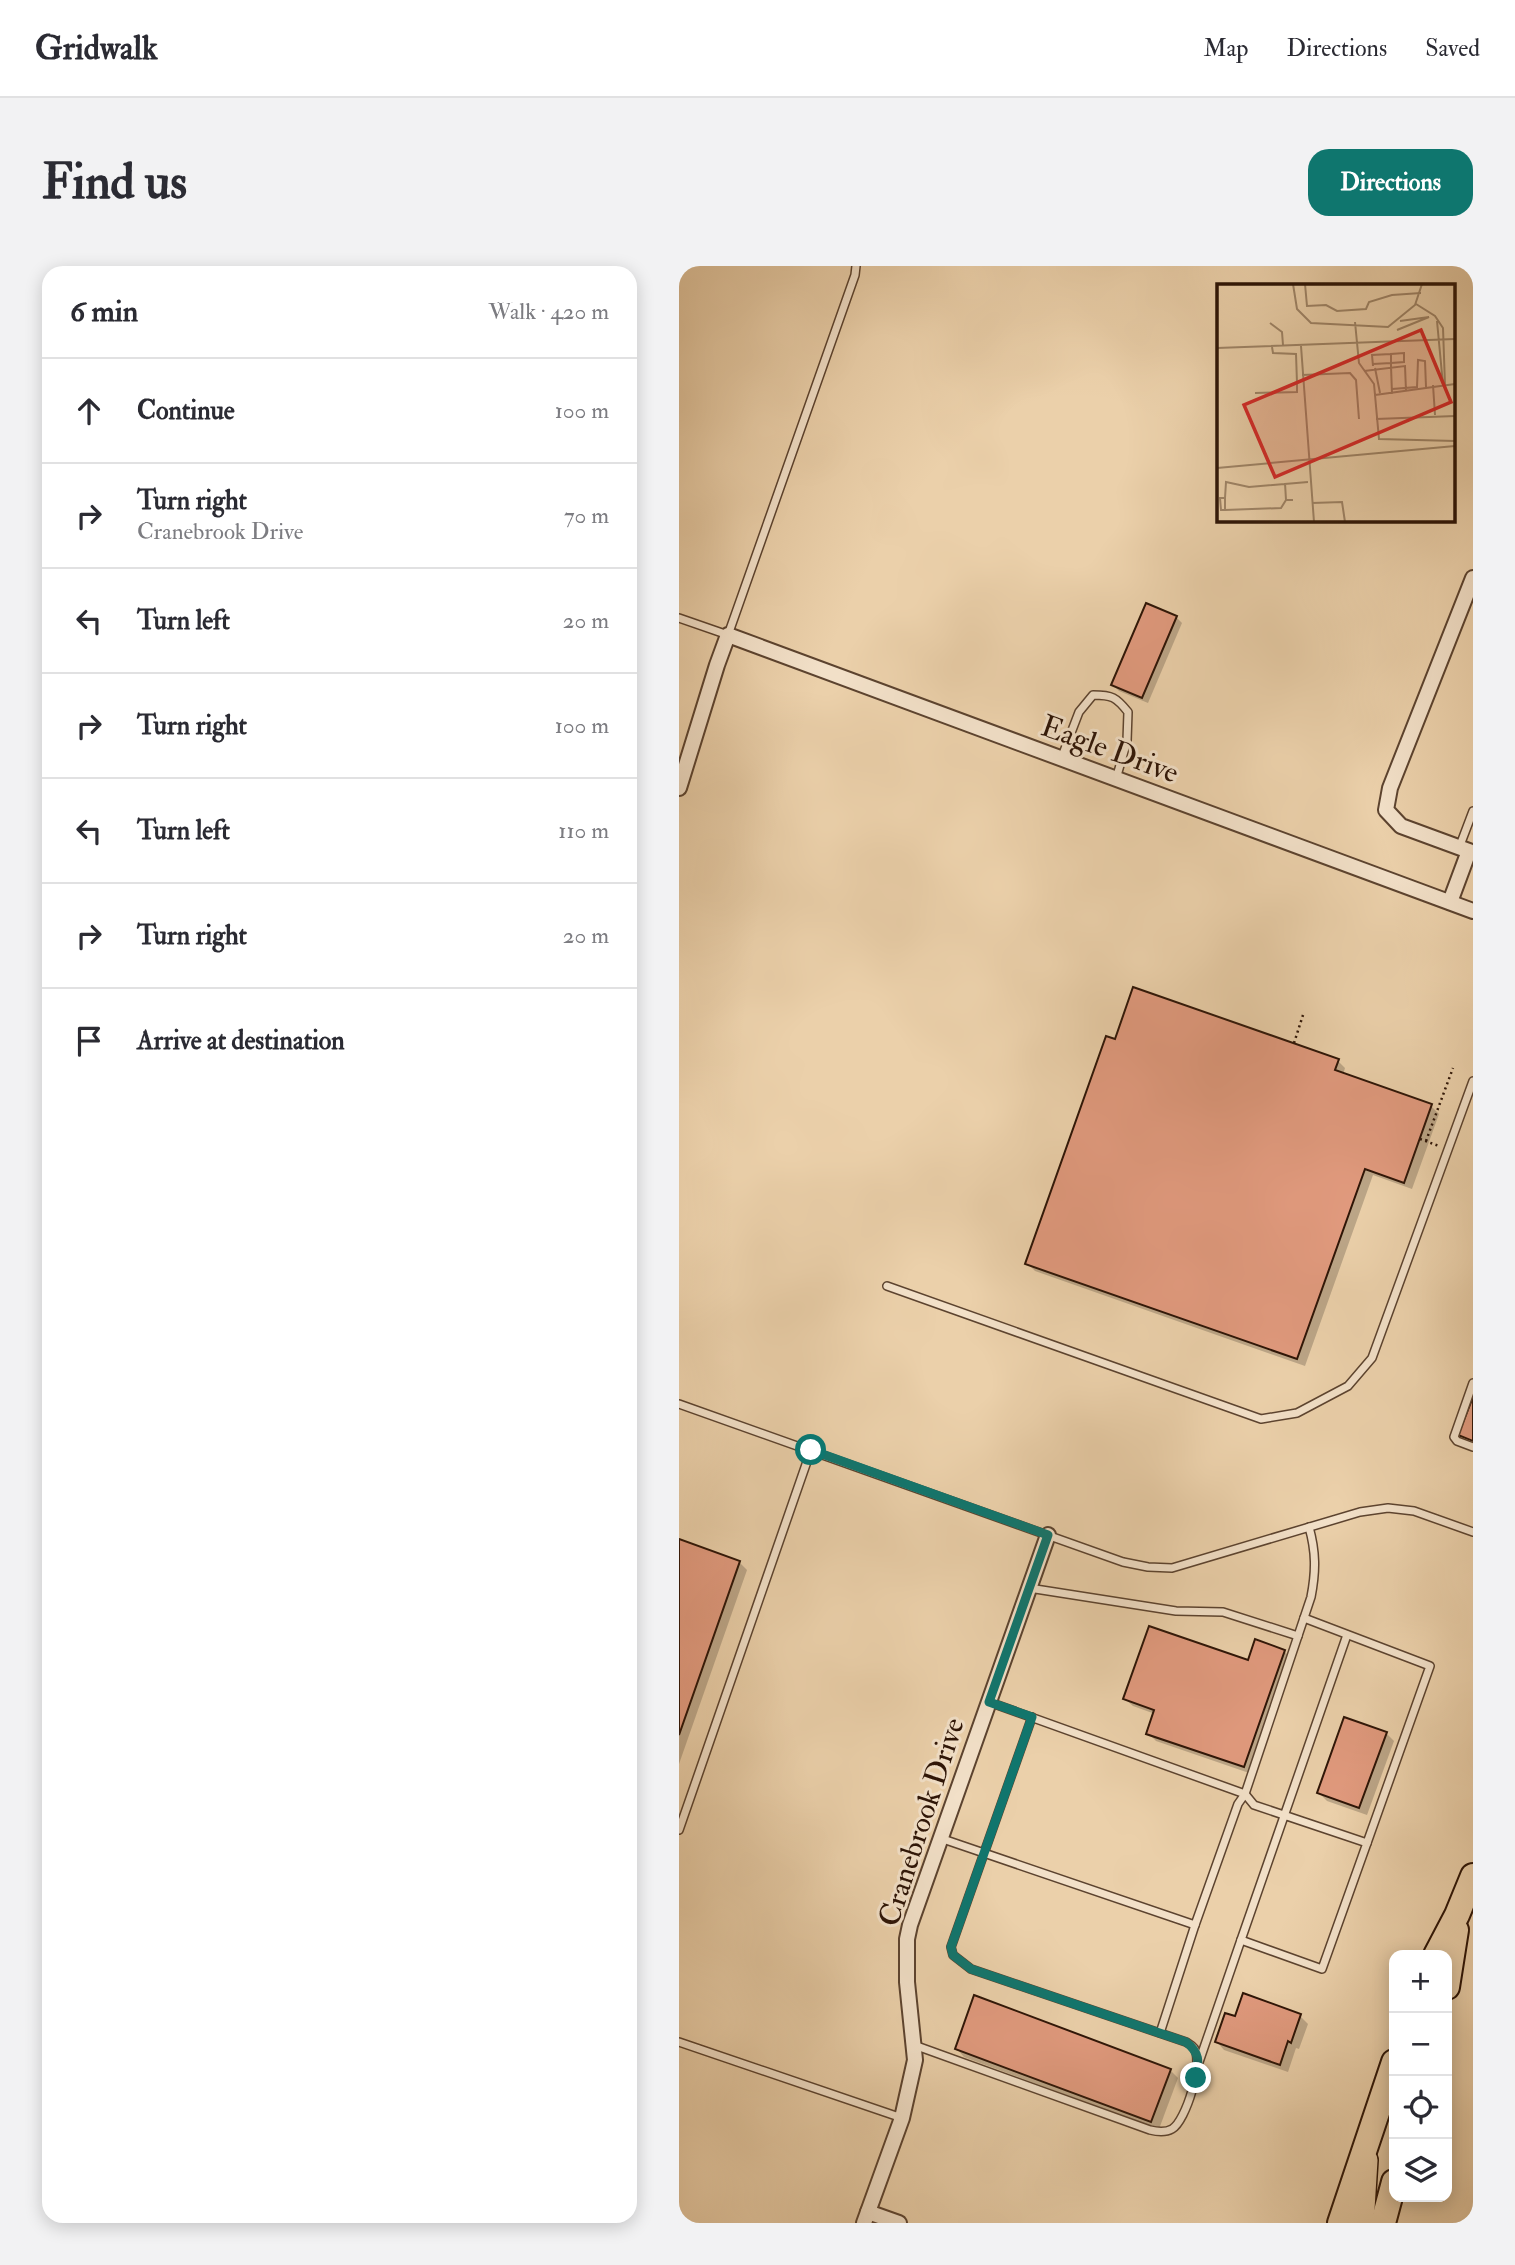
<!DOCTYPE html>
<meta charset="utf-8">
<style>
:root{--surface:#fff;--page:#f2f2f3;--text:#2b2b33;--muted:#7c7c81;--line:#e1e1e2;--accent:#0f766e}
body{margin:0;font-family:"IM FELL Double Pica",serif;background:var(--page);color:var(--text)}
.controls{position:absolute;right:21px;bottom:21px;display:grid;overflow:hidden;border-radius:14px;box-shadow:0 4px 18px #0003}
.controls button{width:63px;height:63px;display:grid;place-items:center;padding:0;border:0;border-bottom:2px solid var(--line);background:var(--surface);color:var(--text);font:35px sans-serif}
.stop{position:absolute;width:21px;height:21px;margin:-16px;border:5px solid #0f766e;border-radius:50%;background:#fff}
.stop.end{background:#0f766e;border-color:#fff;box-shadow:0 2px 7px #0008}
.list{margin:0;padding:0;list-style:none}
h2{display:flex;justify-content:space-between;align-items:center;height:91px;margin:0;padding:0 28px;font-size:30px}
h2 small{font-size:23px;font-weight:400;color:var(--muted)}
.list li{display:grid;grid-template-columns:46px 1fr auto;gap:21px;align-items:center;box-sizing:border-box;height:105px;padding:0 28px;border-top:2px solid var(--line)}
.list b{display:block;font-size:26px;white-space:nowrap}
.list p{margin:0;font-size:23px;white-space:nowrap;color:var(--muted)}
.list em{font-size:23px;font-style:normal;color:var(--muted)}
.icon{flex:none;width:38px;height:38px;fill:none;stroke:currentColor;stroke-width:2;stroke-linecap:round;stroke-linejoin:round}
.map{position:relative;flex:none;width:794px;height:1957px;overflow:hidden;border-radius:21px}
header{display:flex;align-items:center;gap:42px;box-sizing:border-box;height:98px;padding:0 35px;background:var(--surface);border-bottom:2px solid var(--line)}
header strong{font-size:33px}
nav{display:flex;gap:38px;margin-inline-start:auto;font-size:24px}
.intro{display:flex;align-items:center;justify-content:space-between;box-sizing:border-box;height:168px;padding:0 42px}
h1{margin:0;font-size:49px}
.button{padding:18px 32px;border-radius:21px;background:var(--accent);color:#fff;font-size:24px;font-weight:700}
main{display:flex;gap:42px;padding:0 42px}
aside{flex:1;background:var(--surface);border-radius:21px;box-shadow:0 4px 18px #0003}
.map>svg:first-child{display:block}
.shadow{fill:#0003}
.building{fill:#e19a7e;stroke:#2d1406;stroke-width:2}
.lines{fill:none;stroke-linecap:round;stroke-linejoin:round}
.service-casing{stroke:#5c432f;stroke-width:10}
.minor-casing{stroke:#5c432f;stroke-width:18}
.primary-casing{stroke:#2d1406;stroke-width:26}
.trunk-casing{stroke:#2d1406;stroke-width:28}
.path{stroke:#2d1406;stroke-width:2.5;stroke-dasharray:2 3.5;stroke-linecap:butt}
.service{stroke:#f2e0c8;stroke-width:7}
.minor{stroke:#f2e0c8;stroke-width:14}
.primary{stroke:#ebd0aa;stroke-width:23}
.trunk{stroke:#ebd0aa;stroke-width:24}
.route{stroke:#0f766e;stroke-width:9}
.labels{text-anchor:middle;stroke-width:6;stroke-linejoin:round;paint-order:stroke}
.street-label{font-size:30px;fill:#2d1406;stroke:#f2e0c8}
.inset-road{fill:none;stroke:#9f8568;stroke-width:2}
.view{fill:#d62828;fill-opacity:0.15;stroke:#d62828;stroke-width:3.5}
.inset-edge{fill:none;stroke:#2d1406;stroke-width:3.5}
</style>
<header>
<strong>Gridwalk</strong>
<nav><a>Map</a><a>Directions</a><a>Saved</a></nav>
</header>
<div class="intro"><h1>Find us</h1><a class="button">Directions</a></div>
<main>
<aside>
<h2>6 min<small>Walk · 420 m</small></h2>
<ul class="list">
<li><svg class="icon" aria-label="ahead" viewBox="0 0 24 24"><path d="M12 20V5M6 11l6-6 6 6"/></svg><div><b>Continue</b></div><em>100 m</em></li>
<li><svg class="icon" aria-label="right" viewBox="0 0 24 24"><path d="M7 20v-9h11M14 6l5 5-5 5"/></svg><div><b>Turn right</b><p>Cranebrook Drive</p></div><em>70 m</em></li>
<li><svg class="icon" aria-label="left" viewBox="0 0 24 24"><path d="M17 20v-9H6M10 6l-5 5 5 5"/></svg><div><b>Turn left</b></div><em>20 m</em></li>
<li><svg class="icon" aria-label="right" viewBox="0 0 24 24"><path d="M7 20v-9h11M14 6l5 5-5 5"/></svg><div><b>Turn right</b></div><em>100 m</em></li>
<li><svg class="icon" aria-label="left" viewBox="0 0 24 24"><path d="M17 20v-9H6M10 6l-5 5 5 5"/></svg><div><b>Turn left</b></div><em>110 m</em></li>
<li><svg class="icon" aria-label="right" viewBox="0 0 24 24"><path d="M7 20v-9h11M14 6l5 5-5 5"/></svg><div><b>Turn right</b></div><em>20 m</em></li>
<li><svg class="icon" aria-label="arrive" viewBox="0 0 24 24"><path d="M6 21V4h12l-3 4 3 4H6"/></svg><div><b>Arrive at destination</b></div></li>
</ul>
</aside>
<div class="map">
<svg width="794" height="1957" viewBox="0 0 794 1957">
<rect width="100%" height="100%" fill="#ebd0aa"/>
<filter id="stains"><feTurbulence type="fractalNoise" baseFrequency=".00286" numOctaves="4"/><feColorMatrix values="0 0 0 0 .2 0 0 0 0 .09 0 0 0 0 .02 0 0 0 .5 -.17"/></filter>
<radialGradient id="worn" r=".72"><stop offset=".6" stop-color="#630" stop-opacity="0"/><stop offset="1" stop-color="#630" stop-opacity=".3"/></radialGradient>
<!-- shadow -->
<g class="shadow">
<path d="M497 351 503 357 469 437 440 425 434 419Z"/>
<path d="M437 775 659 795 666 802 664 809 752 840 760 848 733 923 694 909 626 1100 356 1005 348 997Z"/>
<path d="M0 1275 60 1296 68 1304 0 1498Z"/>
<path d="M605 1385 613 1393 573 1508 477 1475 469 1467 476 1448 454 1440 446 1433Z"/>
<path d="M707 1467 715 1475 688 1549 648 1535 640 1527Z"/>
<path d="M565 1730 621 1750 629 1758 620 1783 617 1782 609 1806 545 1784 538 1776 557 1753Z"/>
<path d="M278 1783 491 1804 499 1812 480 1863 285 1791Z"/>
</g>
<!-- building -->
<g class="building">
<path d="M467 337 498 350 463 432 432 419Z"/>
<path d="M454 721 660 793 656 804 753 838 725 917 686 903 618 1093 346 998 427 770 436 773Z"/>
<path d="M794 1131V1175L779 1169Z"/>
<path d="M0 1273 61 1295 0 1469Z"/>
<path d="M470 1360 569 1394 576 1373 606 1384 565 1501 467 1468 475 1444 444 1433Z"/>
<path d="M665 1451 708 1466 680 1542 638 1527Z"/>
<path d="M564 1727 622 1748 612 1777 609 1775 601 1799 536 1776 546 1747 556 1750Z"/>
<path d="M295 1729 492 1803 472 1856 276 1783Z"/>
</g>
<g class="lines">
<defs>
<g id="service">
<path d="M0 352 49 369 176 9 177 0"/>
<path d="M382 493 400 446 414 429C433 429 437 431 449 446L448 475 437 513"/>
<path d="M780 582 794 545"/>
<path d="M208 1020 582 1153 618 1147 669 1120 693 1092 794 815"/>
<path d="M794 1117 775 1171 778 1175 794 1181"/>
<path d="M0 1138 444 1296 469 1301 493 1302 681 1246 709 1242 735 1245 794 1266"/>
<path d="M350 1322 497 1345 544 1346 619 1370"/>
<path d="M625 1352 751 1400 688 1577"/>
<path d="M310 1436 566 1528 575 1539 688 1577 643 1703 562 1674 668 1369"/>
<path d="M0 1564 132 1184"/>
<path d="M261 1572 516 1659 559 1538 566 1528 632 1331C637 1305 637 1286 630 1261"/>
<path d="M481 1767 516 1659"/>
<path d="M0 1776 223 1852"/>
<path d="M235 1779 471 1864C479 1866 486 1867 493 1863 507 1855 525 1796 515 1782 513 1779 510 1778 507 1776L292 1703 274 1689 272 1681 353 1451"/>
<path d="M520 1796 562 1674"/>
</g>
<g id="minor">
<path d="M0 522 38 399 49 369 794 645"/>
<path d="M771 636 790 585 722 560 707 544 711 522 794 312"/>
<path d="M189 1946 220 1957"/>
<path d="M185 1957 223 1852 236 1794 228 1716V1673L231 1659 369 1269"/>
</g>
<path id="primary" d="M681 1957 684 1943 687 1894"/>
<g id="trunk">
<path d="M757 1689 778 1649 794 1610"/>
<path d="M768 1721 777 1664"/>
<path d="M661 1957 715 1796"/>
<path d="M704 1957 715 1916"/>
</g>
</defs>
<!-- service casing -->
<use href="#service" class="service-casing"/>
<!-- minor casing -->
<use href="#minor" class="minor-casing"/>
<!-- primary casing -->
<use href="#primary" class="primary-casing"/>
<!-- trunk casing -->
<use href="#trunk" class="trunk-casing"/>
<!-- path -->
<g class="path">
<path d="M615 777 624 749"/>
<path d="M741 873 760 880"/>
<path d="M747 875 774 802"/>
</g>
<!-- service -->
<use href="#service" class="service"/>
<!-- minor -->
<use href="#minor" class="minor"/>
<!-- primary -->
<use href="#primary" class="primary"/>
<!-- trunk -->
<use href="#trunk" class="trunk"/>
</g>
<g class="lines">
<!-- route -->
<path class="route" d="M132 1184 369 1269 310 1436 353 1451 272 1681 274 1689 292 1703 507 1776C521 1787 520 1795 517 1812"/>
</g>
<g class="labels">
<!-- street labels -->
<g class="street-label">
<text transform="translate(431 483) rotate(20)" y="10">Eagle Drive</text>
<text transform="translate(242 1556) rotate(-72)" y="10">Cranebrook Drive</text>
</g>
</g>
<!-- overview -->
<g transform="translate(538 18)">
<rect width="238" height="238" fill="#ebd0aa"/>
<path class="inset-road" d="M76 0 80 25 94 39 171 43 198 21 205 0M88 0 90 22 109 21 120 27 149 25 152 18 175 11 204 9M199 20 218 32 226 44 228 101M220 37 226 101M138 38 142 79 157 100 162 155 238 157M53 39 65 48 66 61M180 46 212 33 183 37M84 62 97 238M55 63 56 69 79 70 80 99M0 64 238 55M156 80 174 79 187 78V69L174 70V82L175 110M156 82 155 71 174 70M158 84 163 109M147 87 188 82 189 107M85 91 133 89 139 96 142 135M216 101 218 131M175 105 200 103 201 76 208 77 209 103M38 109 80 108V99M158 111 238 100M159 135 238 132M0 184 238 162M68 199 69 216H76M3 214H8V226H4ZM8 214 9 198 32 203 91 198M95 219 125 218 128 238M8 226 64 224 69 216"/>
<path class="view" d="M204 46 234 118 58 193 27 121Z"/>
<rect width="238" height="238" class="inset-edge"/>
</g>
<rect width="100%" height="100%" filter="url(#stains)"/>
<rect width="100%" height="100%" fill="url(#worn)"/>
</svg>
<div class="controls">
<button>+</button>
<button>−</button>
<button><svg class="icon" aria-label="locate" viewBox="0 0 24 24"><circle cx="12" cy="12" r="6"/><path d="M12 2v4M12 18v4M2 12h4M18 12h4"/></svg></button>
<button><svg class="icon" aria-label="layers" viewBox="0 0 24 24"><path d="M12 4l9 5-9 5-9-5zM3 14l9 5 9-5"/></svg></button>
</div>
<div class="stop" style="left:132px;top:1184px"></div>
<div class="stop end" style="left:517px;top:1812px"></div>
</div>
</main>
